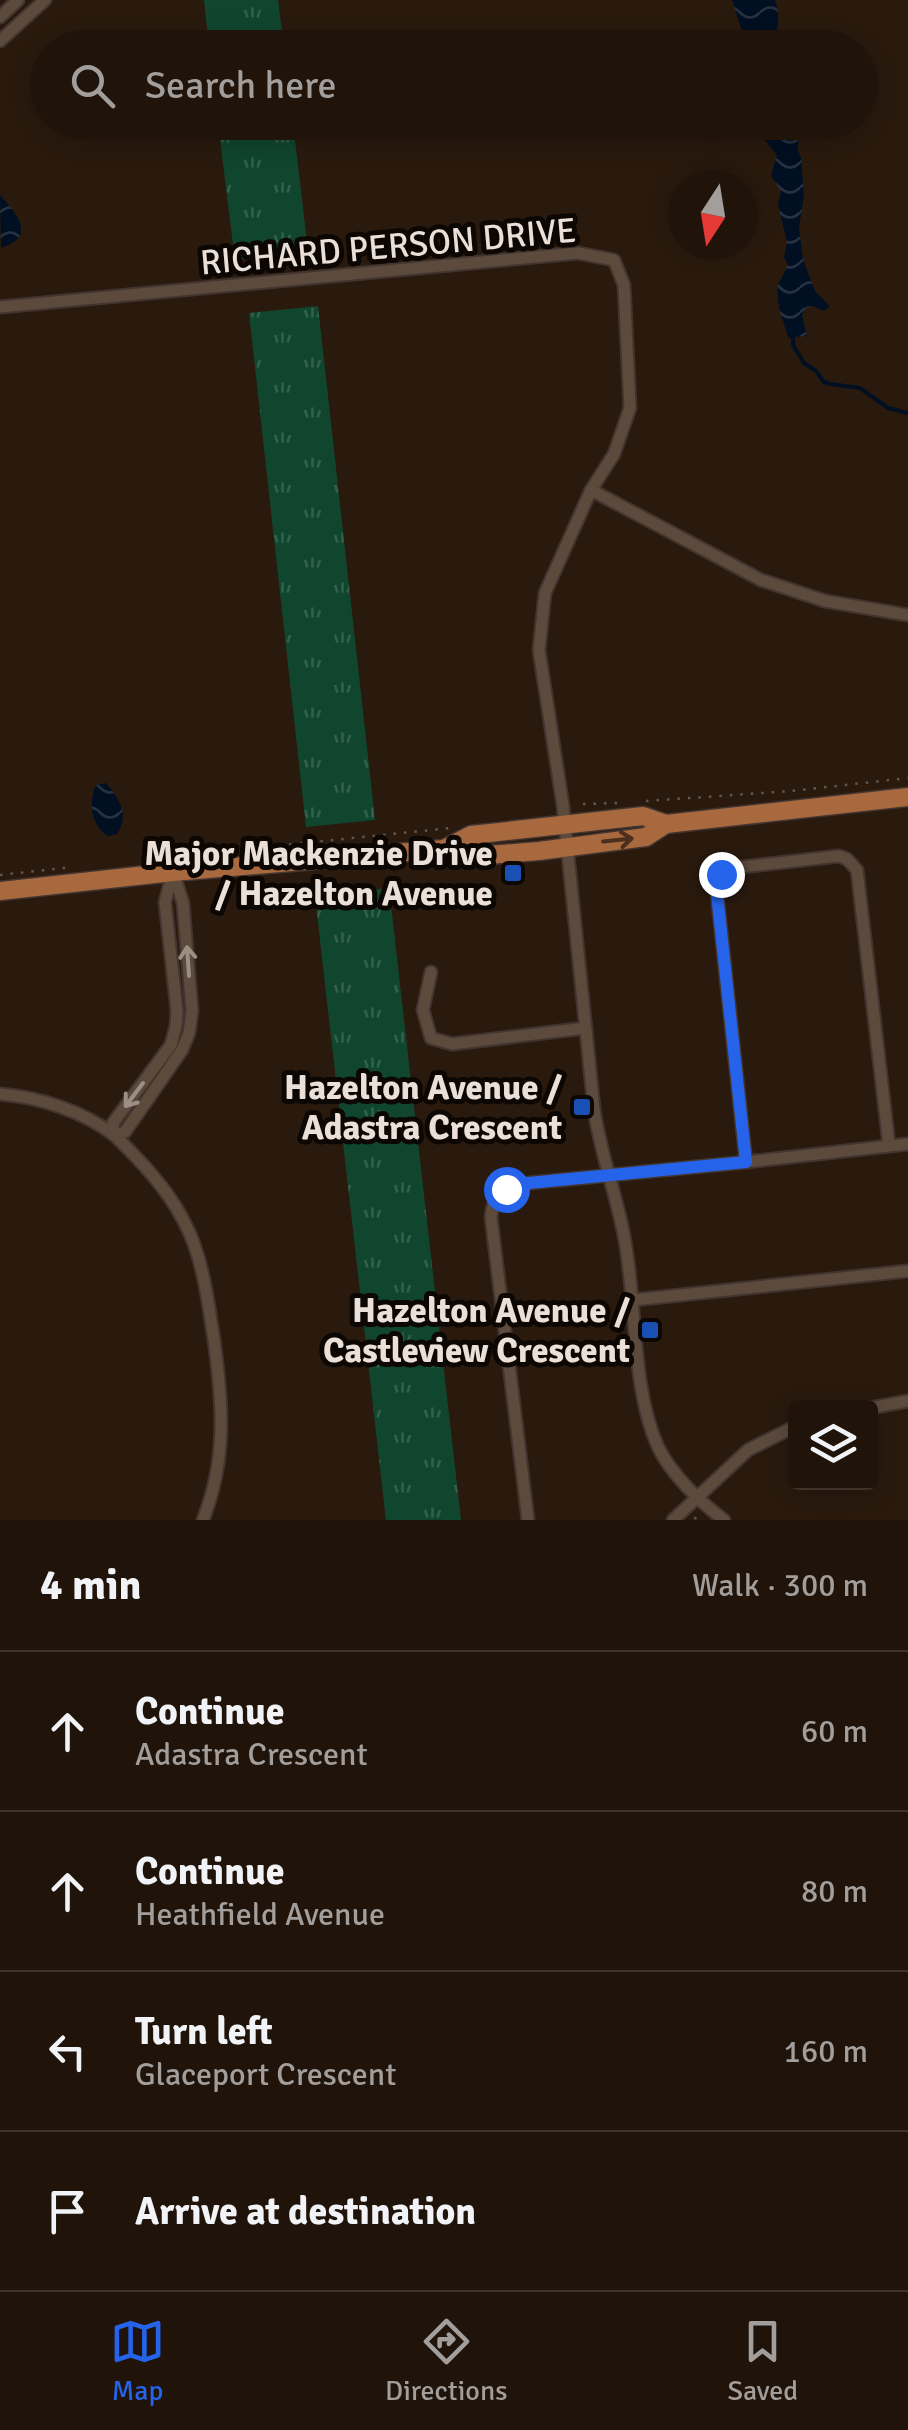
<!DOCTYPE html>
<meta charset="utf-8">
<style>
:root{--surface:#20140a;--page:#2d2118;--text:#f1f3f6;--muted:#a29e9c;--line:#3d332b;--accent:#2563eb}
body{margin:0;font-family:Signika,sans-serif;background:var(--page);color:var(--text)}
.controls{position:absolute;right:30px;bottom:30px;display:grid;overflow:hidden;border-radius:10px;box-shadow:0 5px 25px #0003}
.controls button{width:90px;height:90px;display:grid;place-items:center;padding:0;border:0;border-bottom:2px solid var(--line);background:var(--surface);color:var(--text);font:50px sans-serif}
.compass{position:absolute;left:668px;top:170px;width:90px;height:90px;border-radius:50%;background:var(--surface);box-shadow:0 5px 25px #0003;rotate:192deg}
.stop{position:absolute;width:30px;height:30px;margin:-22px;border:8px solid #2563eb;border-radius:50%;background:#fff}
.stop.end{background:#2563eb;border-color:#fff;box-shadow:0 2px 10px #0008}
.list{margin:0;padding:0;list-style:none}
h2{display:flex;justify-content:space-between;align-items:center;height:130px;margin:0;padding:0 40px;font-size:42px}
h2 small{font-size:32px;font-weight:400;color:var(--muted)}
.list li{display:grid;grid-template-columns:65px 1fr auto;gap:30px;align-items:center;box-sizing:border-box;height:160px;padding:0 40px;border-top:2px solid var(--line)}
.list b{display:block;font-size:38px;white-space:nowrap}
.list p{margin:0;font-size:32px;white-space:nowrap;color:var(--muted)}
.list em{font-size:32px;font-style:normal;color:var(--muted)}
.icon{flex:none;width:55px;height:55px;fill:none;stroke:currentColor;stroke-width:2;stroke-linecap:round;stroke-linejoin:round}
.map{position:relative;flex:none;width:908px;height:1520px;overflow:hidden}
.search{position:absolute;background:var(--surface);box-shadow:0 5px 25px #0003;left:30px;right:30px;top:30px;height:110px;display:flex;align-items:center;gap:25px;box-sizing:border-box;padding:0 35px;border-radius:55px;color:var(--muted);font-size:38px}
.sheet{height:770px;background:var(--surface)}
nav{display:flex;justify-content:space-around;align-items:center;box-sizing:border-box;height:140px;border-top:2px solid var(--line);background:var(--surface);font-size:28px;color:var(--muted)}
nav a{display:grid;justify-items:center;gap:5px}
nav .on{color:var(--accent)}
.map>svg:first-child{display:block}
.grass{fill:url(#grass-tufts)}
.water{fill:url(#water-waves)}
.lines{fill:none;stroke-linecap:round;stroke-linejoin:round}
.stream{stroke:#000f22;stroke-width:4}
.street-casing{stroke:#423530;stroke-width:15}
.primary-casing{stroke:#423530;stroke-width:21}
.path{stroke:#64564b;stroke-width:2.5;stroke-dasharray:2.5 8;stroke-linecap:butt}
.street{stroke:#5c4a3d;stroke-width:11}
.primary{stroke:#a9693f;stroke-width:18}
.oneway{stroke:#4b2e1b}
.oneway2{stroke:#9c8e83}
.route{stroke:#2563eb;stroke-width:12}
.transit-dot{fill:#1a4fb4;stroke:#0d0703;stroke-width:4}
.labels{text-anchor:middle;stroke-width:10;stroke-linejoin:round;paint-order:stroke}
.street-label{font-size:35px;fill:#ebe0d8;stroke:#0d0703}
.poi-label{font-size:35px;font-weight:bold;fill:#ebe0d8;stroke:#0d0703;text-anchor:end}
</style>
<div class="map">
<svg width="908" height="1520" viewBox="0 0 908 1520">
<defs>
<pattern id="grass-tufts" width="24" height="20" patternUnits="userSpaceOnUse" patternTransform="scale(2.5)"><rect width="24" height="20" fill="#10462e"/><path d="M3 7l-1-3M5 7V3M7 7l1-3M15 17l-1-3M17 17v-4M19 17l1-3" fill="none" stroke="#33604c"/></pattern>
<pattern id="water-waves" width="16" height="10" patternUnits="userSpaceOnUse" patternTransform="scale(2.5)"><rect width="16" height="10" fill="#000f22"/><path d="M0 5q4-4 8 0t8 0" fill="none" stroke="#253241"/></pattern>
</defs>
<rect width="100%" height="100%" fill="#2a1a0e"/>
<!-- grass -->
<g class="grass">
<path d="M204 0H278L284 47H209Z"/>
<path d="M218 123H293L308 251 235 260Z"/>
<path d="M318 306 375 820 306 827 249 313Z"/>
<path d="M389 888 461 1520H386L315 896Z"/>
</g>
<!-- water -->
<g class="water">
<path d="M732 0H775C781 18 778 30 771 47H757L742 31Z"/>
<path d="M769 123H799L798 151 801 157 804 195 799 228 803 259 815 291 830 306 824 311 812 306 806 308 802 315 807 336 794 337 791 339 788 337 779 308 777 287 788 265 784 257 787 242 778 205 781 191 771 176 777 155 763 138Z"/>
<path d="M0 195C16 213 38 237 1 248Z"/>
<path d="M106 783C119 799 130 814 117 834L108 836C91 826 88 802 96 785Z"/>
</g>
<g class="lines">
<!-- stream -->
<path class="stream" d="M793 337V345L804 363 816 371 824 382 830 384 860 388 888 408 908 413"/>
<defs>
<g id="street">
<path d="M0 17 18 0"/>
<path d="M0 41 45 0"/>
<path d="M0 307 578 253 614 260 624 285 630 408 614 454 591 490 545 593 539 650 563 806 594 1109C600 1152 616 1193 624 1236 637 1301 631 1387 658 1447 671 1474 700 1502 724 1520"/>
<path d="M591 490 761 580 825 601 908 615"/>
<path d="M431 972 423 1010 431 1038 452 1044 586 1028"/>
<path d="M0 1094C38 1097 83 1111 114 1135 121 1141 128 1149 135 1156 160 1182 181 1209 194 1244 205 1275 209 1308 214 1340 223 1405 227 1458 203 1520"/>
<path d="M114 1135 125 1132 182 1050 189 1033 192 1011 183 903 173 872"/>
<path d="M114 1135 113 1123 171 1045 176 1026 177 1011 165 902 173 872"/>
<path d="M746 1162 716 885 721 874 733 868 839 856 847 859 857 870 889 1145"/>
<path d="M633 1300 908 1271"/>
<path d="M870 1408 908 1401"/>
<path d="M528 1520 491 1217C493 1196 500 1191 519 1184L746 1162 908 1144"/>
<path d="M673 1520 748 1450 796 1426"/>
</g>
<g id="primary">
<path d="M444 849 471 835 643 816 666 824 908 797"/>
<path d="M0 891 173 872 444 849 475 856 539 851 646 837 666 824"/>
</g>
</defs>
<!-- street casing -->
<use href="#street" class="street-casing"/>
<!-- primary casing -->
<use href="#primary" class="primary-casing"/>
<!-- path -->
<g class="path">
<path d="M646 801 791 791 908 778"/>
<path d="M583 804 618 803"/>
<path d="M195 854 451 828"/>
<path d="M0 875 73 867"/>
<path d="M695 1517 696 1520"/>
</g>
<!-- street -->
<use href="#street" class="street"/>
<!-- primary -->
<use href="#primary" class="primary"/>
</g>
<!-- one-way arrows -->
<defs><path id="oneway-shaft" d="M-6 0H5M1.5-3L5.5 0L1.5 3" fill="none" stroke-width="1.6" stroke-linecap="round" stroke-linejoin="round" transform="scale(2.5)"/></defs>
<use class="oneway" href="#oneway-shaft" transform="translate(618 840) rotate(-6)"/>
<g class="oneway2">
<use href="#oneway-shaft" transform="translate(188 961) rotate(-94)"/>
<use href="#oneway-shaft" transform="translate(134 1095) rotate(127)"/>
</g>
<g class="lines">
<!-- route -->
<path class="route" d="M506 1189 518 1184 746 1162 716 885 721 874"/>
</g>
<!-- markers -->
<g class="transit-dot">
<rect x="503" y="863" width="20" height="20" rx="5"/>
<rect x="572" y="1097" width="20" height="20" rx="5"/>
<rect x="640" y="1320" width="20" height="20" rx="5"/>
</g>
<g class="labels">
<!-- street labels -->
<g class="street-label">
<text transform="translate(388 246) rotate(-5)" y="12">RICHARD PERSON DRIVE</text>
</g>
<!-- poi labels -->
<g class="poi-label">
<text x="493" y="865">Major Mackenzie Drive<tspan x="493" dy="40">/ Hazelton Avenue</tspan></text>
<text x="562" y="1099">Hazelton Avenue /<tspan x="562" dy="40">Adastra Crescent</tspan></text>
<text x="630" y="1322">Hazelton Avenue /<tspan x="630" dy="40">Castleview Crescent</tspan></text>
</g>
</g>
</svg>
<div class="controls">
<button><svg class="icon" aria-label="layers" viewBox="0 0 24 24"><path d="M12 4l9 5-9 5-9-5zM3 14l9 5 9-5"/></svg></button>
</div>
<svg class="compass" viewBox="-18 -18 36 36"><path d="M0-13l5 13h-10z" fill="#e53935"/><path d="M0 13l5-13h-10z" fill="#a29e9c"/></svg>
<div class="stop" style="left:506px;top:1189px"></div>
<div class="stop end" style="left:721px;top:874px"></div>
<div class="search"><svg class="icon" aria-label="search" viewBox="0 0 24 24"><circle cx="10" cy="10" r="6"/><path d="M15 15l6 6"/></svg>Search here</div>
</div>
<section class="sheet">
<h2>4 min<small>Walk · 300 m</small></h2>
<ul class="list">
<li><svg class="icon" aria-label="ahead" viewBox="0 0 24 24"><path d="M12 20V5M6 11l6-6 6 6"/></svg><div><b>Continue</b><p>Adastra Crescent</p></div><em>60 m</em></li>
<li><svg class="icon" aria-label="ahead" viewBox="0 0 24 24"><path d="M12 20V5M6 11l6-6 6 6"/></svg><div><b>Continue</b><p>Heathfield Avenue</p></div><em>80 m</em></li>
<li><svg class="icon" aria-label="left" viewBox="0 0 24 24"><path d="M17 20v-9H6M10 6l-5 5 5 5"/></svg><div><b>Turn left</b><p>Glaceport Crescent</p></div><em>160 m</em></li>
<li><svg class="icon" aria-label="arrive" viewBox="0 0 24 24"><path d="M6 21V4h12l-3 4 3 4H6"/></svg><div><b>Arrive at destination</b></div></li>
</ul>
</section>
<nav>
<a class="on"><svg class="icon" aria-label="map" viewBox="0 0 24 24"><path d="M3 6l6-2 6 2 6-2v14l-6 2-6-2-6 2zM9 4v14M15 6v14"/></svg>Map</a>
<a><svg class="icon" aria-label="directions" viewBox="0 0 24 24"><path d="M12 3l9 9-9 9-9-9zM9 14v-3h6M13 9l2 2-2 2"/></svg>Directions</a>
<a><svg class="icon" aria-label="saved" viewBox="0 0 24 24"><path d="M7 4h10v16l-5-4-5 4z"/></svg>Saved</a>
</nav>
